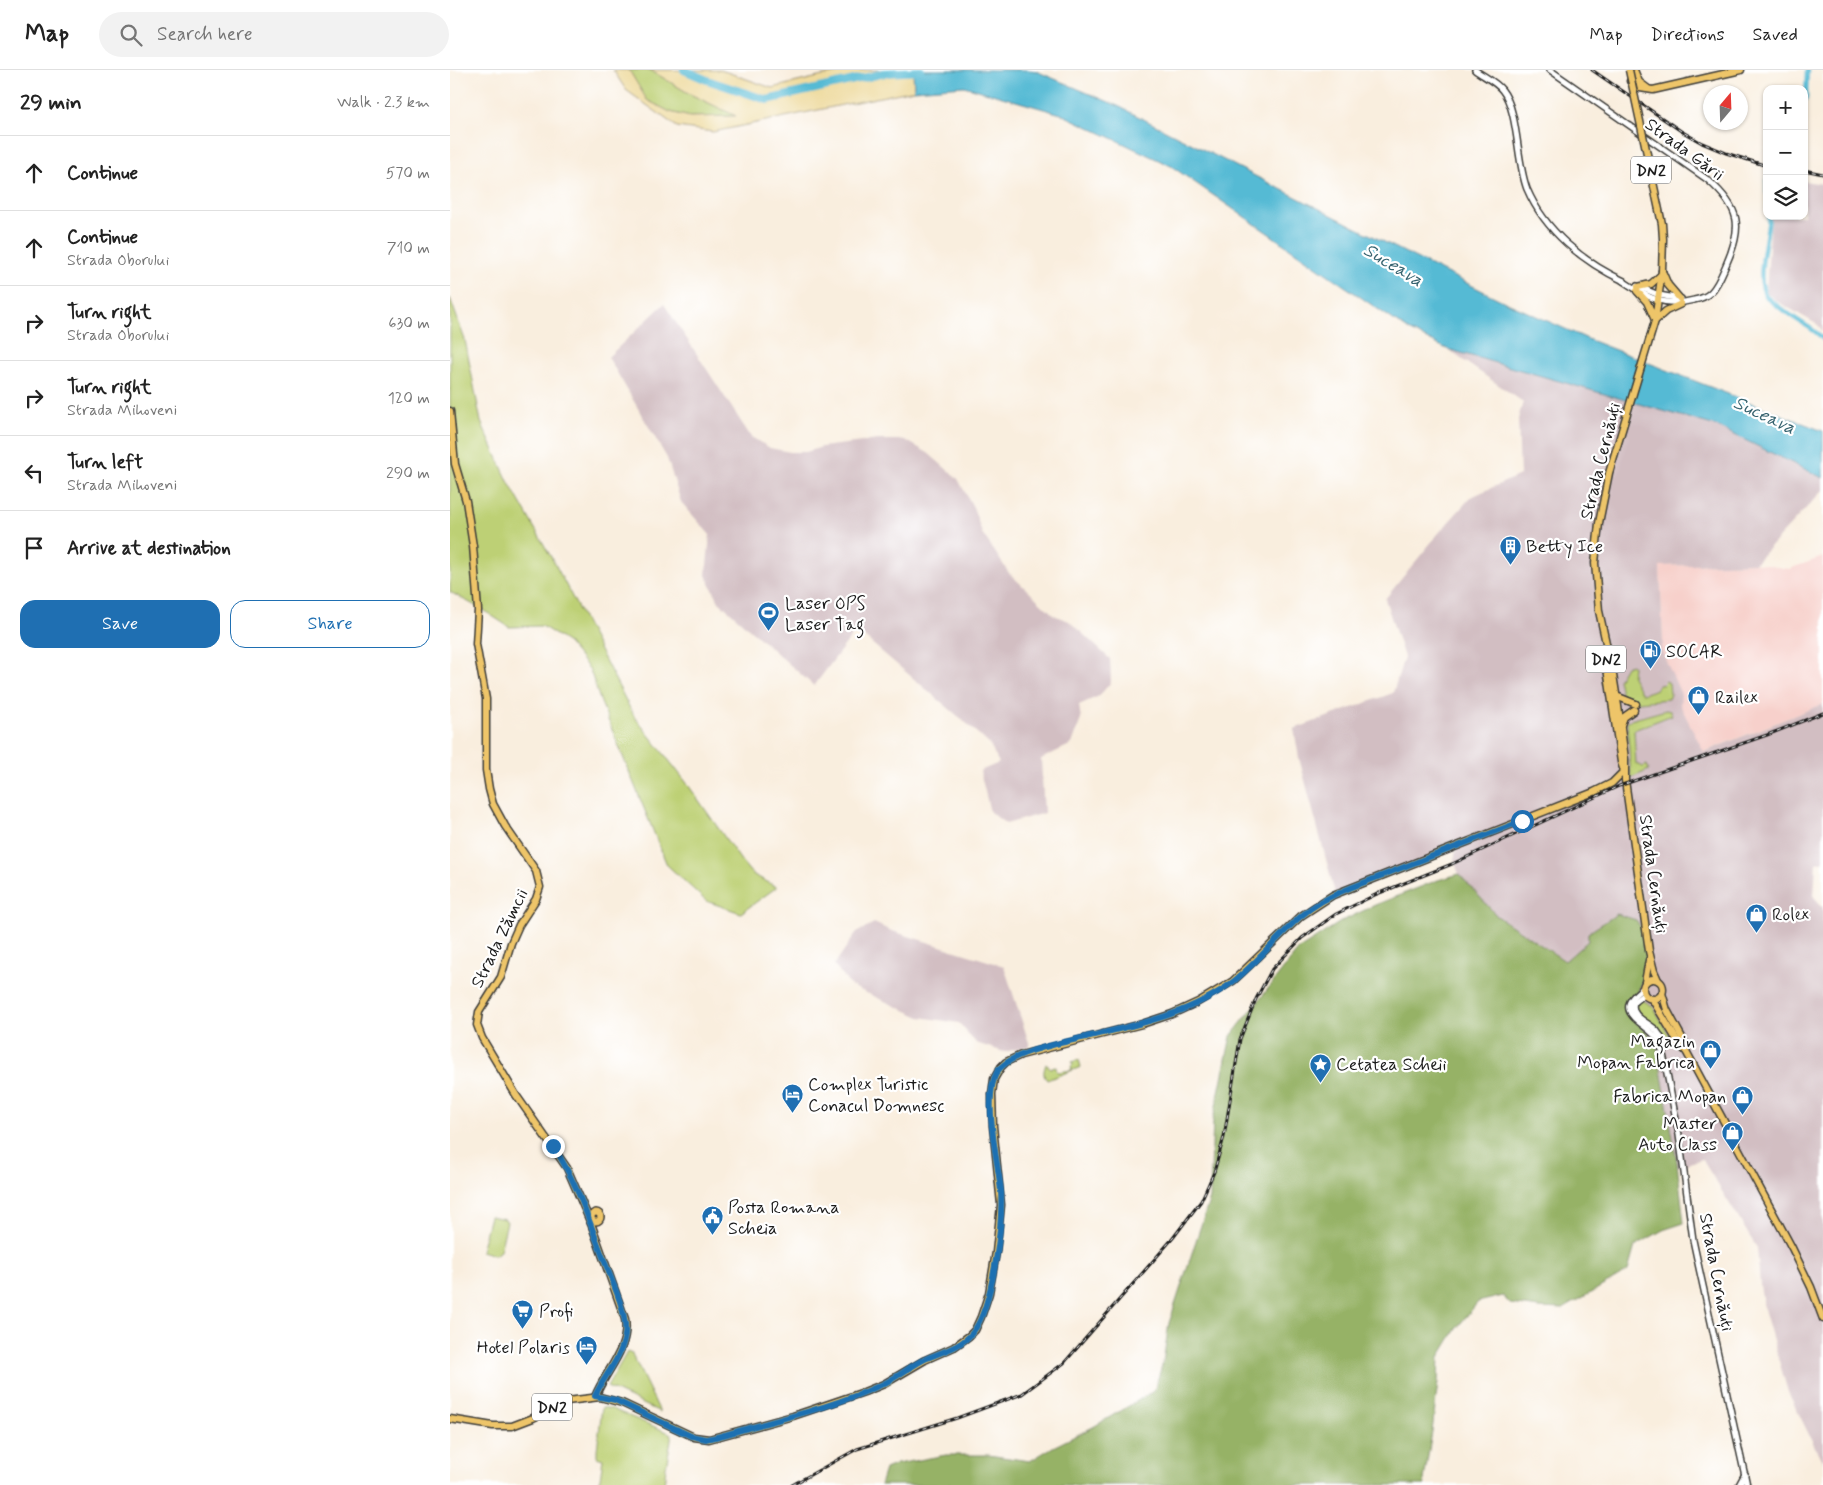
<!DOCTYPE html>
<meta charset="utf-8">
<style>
:root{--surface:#fff;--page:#f2f2f2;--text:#222;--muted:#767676;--line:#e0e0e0;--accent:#1f6fb2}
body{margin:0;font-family:Mynerve,sans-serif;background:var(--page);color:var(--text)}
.controls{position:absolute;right:15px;top:15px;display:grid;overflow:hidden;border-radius:10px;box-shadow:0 1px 4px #0004}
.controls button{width:45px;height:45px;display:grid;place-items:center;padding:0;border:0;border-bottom:1px solid var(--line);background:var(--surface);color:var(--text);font:25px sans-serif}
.compass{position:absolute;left:1253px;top:15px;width:45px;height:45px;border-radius:50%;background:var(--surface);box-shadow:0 1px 4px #0004;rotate:19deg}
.stop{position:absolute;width:15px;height:15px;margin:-11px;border:4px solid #1f6fb2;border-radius:50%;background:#fff}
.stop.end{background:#1f6fb2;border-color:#fff;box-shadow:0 1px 5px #0008}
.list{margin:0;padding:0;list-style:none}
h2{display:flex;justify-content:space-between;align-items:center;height:65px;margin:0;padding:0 20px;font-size:21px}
h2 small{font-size:16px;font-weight:400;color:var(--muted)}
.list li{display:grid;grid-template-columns:32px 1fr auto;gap:15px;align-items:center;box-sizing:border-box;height:75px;padding:0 20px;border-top:1px solid var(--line)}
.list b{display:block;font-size:19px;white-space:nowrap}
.list p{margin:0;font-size:16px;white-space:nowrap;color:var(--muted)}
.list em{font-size:16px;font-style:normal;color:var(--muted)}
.actions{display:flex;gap:10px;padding:15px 20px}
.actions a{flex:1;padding:11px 0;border:1px solid var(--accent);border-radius:15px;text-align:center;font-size:18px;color:var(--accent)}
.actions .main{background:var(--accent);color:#fff}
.icon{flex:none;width:28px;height:28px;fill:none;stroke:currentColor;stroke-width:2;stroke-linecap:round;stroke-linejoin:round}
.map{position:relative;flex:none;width:1373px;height:1415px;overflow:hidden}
header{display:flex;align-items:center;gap:30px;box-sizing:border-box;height:70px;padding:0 25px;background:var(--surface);border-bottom:1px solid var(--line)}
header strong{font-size:24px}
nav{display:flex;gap:28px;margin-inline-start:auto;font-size:18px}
.search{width:350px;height:45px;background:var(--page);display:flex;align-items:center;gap:12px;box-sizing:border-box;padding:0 18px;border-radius:28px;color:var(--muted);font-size:19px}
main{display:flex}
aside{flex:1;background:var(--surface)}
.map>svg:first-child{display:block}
.built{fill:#f7d0cb}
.industrial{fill:#d2bec2}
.green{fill:#bdd074;stroke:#6c7648}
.forest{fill:#96b266;stroke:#596741}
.sand{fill:#eeda9e;stroke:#857b5d}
.water{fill:#55bad4;stroke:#386b78}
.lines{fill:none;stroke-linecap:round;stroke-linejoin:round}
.canal{stroke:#55bad4;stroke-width:4.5}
.river{stroke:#55bad4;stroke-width:8}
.minor-casing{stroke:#3d3c39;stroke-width:8}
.major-casing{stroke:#3d3c39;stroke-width:9}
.minor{stroke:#fff;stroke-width:5}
.major{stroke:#eec569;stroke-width:6}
.rail-casing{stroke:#1c1c1c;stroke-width:3}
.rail{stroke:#fff;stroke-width:1;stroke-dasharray:4;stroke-linecap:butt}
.major-bridge-casing{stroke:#3d3c39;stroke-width:9;stroke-linecap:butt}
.major-bridge{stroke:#eec569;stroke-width:6}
.route{stroke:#1f6fb2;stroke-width:6}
.labels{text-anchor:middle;stroke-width:4.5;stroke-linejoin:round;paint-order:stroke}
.shield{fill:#fff;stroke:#606060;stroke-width:1}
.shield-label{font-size:16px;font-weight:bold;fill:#1c1c1c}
.street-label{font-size:18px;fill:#1c1c1c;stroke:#fff}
.poi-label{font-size:18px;fill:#1c1c1c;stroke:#fff;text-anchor:start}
.water-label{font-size:19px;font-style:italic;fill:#36636f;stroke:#fff}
</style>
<header>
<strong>Map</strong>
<div class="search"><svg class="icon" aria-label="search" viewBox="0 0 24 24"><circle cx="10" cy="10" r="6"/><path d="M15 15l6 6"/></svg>Search here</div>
<nav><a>Map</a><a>Directions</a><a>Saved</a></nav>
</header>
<main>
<aside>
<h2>29 min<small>Walk · 2.3 km</small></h2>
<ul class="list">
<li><svg class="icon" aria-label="ahead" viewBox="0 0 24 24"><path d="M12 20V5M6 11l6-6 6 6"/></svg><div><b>Continue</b></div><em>570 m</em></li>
<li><svg class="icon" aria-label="ahead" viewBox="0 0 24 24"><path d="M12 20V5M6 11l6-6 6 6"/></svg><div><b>Continue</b><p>Strada Oborului</p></div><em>710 m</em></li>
<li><svg class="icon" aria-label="right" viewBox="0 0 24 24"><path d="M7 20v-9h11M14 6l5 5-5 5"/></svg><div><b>Turn right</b><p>Strada Oborului</p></div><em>630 m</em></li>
<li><svg class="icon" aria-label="right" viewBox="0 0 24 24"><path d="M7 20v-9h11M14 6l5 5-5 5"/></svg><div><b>Turn right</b><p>Strada Mihoveni</p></div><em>120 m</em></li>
<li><svg class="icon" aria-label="left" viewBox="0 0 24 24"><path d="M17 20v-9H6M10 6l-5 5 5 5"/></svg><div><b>Turn left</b><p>Strada Mihoveni</p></div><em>290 m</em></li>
<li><svg class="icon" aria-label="arrive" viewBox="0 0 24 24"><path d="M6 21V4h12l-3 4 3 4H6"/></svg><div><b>Arrive at destination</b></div></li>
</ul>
<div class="actions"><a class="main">Save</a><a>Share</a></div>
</aside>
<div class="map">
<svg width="1373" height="1415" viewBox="0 0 1373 1415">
<rect width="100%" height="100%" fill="#fff"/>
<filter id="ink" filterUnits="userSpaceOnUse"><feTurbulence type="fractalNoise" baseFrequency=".02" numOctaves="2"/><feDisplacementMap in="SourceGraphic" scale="10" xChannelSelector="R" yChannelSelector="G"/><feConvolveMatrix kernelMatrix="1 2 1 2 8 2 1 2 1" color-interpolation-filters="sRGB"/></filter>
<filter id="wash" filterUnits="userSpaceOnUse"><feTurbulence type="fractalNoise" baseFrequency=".0096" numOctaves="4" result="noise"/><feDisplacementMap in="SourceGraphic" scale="20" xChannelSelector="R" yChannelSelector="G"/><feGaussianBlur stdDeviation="1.12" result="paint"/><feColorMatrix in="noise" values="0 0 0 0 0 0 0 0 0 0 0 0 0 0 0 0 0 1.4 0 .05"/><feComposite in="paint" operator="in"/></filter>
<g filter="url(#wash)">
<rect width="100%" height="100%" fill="#f9eede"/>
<!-- built -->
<path class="built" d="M1373 487V634L1183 710 1170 577 1213 573 1210 496 1305 493 1339 499Z"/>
<!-- industrial -->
<g class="industrial">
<path d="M1354 111 1373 114V262L1368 255 1325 230 1316 222 1321 146H1354Z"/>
<path d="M214 234 301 367 320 378 340 382H356L372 377 428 370H455L478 383 508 409 523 437 532 463 559 503 604 545 619 551 660 589 661 612 649 626 629 635 631 649 622 674 591 689 594 743 556 754 540 742 530 701 549 693 540 675 515 652 406 560 364 616 269 532 256 505 260 465 231 432 217 388 158 287Z"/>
<path d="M997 279 1266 356 1373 408V420L1305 493 1210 496 1213 573 1211 580 1231 624 1230 635 1254 682 1373 634V791L1366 793 1364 827 1373 837V1393L1338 1322 1314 1239 1310 1215 1307 1178 1252 1089 1227 1097 1217 1033 1197 962 1180 946 1186 851 1167 844 1138 863V871L1116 891 1047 846 1009 804 1004 790 1006 780 985 786 886 827 849 688 844 659 943 623 954 587 935 529 988 464 1021 427 1070 405 1068 349 1073 332Z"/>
<path d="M424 853 439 860 554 896 580 976 554 982 526 973 509 953 470 947 401 916 384 895 406 863Z"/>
</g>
<!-- green -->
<g class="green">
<path d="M179 0H200L240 24 287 46 240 47 220 42 196 30Z"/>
<path d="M0 228 15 270 31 352 59 413 105 494 184 646 236 712 292 792 302 804 327 817 291 843 256 831 217 795 150 630 140 600 118 573 92 556 59 557 33 540 0 522Z"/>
<path d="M1181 594 1183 596 1182 607 1192 624 1207 619 1208 614 1212 615 1216 611 1219 613 1220 624 1218 629 1189 632 1172 627 1168 610 1176 596Z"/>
<path d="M1216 640 1220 641 1222 645 1184 660 1186 694 1193 697 1197 695 1199 700 1181 708 1177 651Z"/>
<path d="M1192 930 1203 936 1222 970 1216 973C1208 957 1187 949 1185 933Z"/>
<path d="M629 990 631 997 597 1010C592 1005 594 1000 596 994L601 998 606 997 607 1002 622 1000 621 996 623 995 622 992Z"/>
<path d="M40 1146 55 1149 57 1152 50 1181 45 1185 31 1181Z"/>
<path d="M177 1282 182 1284 210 1342 157 1317Z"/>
<path d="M152 1337 162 1339 222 1364 216 1397 214 1415H149L153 1389 147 1387V1380Z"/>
</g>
<!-- forest -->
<path class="forest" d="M1009 804 1047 846 1115 891 1138 871V863L1167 844 1186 850 1195 863 1197 903 1189 919 1180 946 1203 968 1207 977 1227 1092 1234 1153 1213 1160 1185 1176 1178 1201 1113 1239 1089 1238 1060 1234 1053 1226 1028 1232 1006 1259 989 1287 988 1312 982 1362 974 1410 975 1415H430L435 1399 447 1394 496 1385H538L580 1391 603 1377 643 1357 704 1321 713 1292 719 1253 760 1128 763 1050 781 966 849 879 892 851 925 835 988 810Z"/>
<!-- sand -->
<path class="sand" d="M163 0H179L197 30 220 42 240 47 286 46 240 24 200 0H271L322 18 398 0H463L464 20 263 62 227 57 176 20Z"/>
<!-- water -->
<path class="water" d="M463 0H579L586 1 666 35 956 183 1055 232 1140 270 1373 361V408L1266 356 997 279 958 260 721 96 611 44 514 16 464 20Z"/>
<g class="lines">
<!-- canal -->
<g class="canal">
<path d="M1354 33 1356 28 1357 0"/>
<path d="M1317 111V123"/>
<path d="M1319 146C1318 166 1304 211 1317 227 1322 233 1332 239 1339 244 1350 253 1364 258 1373 269"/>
</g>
<!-- river -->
<path class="river" d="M234 0 257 10 317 30 435 3 471 1"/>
</g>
</g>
<g filter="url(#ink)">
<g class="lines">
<defs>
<g id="minor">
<path d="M1025 0C1033 6 1046 12 1052 20 1069 41 1066 91 1077 119 1095 161 1133 192 1174 211"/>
<path d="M1100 0 1258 110C1291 139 1293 156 1276 195 1272 204 1268 215 1261 222 1256 227 1250 229 1244 230 1214 238 1197 227 1173 211"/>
<path d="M1187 216 1209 225 1231 229"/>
<path d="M1193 918C1160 942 1192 950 1207 968L1210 972 1215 993 1229 1065 1243 1170 1249 1198 1297 1415"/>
<path d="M1194 924 1184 932C1179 947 1199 952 1207 961 1212 967 1214 973 1215 980"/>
<path d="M1289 1415 1295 1404"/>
</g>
<g id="major">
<path d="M1184 0 1189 12 1197 18"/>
<path d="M1180 11 1190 18 1203 20 1291 0"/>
<path d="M1212 201 1218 215 1230 229"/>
<path d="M1188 217 1201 214 1211 205"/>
<path d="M1187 221 1197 232 1205 250"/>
<path d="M1206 250 1216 241 1231 234"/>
<path d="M0 341 5 394 16 431 23 476 28 540 26 574 36 629V700L39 719 43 734 55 756 86 801 90 817 86 829 69 855 61 873 51 907 29 942 27 955 32 968 66 1025 117 1098 142 1156 175 1249C180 1279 155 1301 145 1327"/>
<path d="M1155 585 1171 692 1173 698"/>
<path d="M1166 626 1186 634"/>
<path d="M1171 655 1174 647 1184 640"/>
<circle cx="1203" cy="919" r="10"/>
<path d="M1208 910 1204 901 1199 881 1175 710V689L1168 636 1163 605 1149 541 1145 493 1149 453 1159 403 1205 251 1212 201"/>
<path d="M1195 912 1199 890"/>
<path d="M1212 923 1217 940 1236 975V981"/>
<path d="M1202 929 1231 977 1236 981 1342 1178 1361 1217 1373 1249"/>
<path d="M1215 977 1221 973H1228"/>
<circle cx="146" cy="1147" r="4.5"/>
<path d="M0 1349 43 1356H62L83 1348 117 1331 150 1327 172 1333 244 1367 259 1369 343 1346 414 1322 434 1314 475 1290 504 1277 519 1266 525 1260 531 1247 539 1223 546 1182 551 1135 543 1056 542 1024 544 1009 551 997 556 992 571 985 692 954 722 944 748 932 783 911 851 846 883 825 1144 722 1162 713 1174 701"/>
</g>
</defs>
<!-- minor casing -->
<use href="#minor" class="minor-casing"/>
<!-- major casing -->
<use href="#major" class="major-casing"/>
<!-- minor -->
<use href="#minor" class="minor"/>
<!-- major -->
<use href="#major" class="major"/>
<defs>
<g id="rail">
<path d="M1142 0 1231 61 1252 73 1276 83 1317 96"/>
<path d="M1354 100 1373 104"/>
<path d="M342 1415 407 1379 507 1348 572 1324 614 1293 723 1168 751 1131 764 1102 774 1067 790 969 806 929 822 899 852 868 886 844 927 824 1002 794 1169 716 1317 665 1373 643"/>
</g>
</defs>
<!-- rail casing -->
<use href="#rail" class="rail-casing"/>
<!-- rail -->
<use href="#rail" class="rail"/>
<defs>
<path id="major-bridge" d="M1179 0 1212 154 1213 169 1212 201"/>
</defs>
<!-- major-bridge casing -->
<use href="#major-bridge" class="major-bridge-casing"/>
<!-- major-bridge -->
<use href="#major-bridge" class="major-bridge"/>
</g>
</g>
<g class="lines" filter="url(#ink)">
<!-- route -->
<path class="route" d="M103 1076C128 1113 140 1155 156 1195 163 1214 178 1245 175 1265 172 1287 154 1306 145 1326L165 1330 241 1366 256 1369C271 1367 287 1361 302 1357 346 1345 390 1334 431 1315 446 1308 458 1298 473 1290 490 1282 511 1278 523 1262 543 1236 553 1154 551 1121 548 1092 532 1027 547 1002 560 981 617 972 640 966 690 954 743 943 784 911 808 892 827 867 850 847 865 834 882 825 900 818L1072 751"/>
</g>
<!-- icons -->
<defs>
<symbol id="building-pin" viewBox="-11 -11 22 30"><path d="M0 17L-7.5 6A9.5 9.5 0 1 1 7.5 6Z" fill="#1f6fb2" stroke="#fff"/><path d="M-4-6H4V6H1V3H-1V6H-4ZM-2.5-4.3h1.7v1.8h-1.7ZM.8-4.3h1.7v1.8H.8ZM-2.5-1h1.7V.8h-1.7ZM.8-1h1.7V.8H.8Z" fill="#fff"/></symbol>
<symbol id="stadium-pin" viewBox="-11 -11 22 30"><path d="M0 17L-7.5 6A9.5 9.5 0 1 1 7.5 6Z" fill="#1f6fb2" stroke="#fff"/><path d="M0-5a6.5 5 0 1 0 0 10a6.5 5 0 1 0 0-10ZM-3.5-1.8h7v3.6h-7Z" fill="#fff"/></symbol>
<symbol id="fuel-pin" viewBox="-11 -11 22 30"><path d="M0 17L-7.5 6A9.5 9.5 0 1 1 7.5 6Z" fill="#1f6fb2" stroke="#fff"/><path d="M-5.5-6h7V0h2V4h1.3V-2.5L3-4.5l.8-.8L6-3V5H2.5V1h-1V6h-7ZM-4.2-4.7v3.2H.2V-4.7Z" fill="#fff"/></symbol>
<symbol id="shop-pin" viewBox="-11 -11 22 30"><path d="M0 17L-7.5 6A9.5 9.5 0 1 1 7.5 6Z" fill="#1f6fb2" stroke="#fff"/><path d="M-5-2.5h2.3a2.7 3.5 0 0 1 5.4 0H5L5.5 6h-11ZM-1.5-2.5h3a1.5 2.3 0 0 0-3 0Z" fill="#fff"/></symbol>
<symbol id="sight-pin" viewBox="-11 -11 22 30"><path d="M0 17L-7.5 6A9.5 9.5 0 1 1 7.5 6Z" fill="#1f6fb2" stroke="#fff"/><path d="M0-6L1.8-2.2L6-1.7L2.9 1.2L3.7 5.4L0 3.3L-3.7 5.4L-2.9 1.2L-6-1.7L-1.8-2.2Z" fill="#fff"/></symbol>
<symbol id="hotel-pin" viewBox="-11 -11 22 30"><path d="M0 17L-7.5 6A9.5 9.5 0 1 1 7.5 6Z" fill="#1f6fb2" stroke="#fff"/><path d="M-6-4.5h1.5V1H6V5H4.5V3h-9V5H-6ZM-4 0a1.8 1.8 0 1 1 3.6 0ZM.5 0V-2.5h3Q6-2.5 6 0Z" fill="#fff"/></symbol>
<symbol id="civic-pin" viewBox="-11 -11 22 30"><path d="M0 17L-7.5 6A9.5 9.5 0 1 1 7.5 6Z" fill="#1f6fb2" stroke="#fff"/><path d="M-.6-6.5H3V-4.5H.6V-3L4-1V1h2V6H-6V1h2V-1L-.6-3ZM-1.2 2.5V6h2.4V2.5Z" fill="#fff"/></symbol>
<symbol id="supermarket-pin" viewBox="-11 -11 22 30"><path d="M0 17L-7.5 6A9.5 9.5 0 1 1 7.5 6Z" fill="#1f6fb2" stroke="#fff"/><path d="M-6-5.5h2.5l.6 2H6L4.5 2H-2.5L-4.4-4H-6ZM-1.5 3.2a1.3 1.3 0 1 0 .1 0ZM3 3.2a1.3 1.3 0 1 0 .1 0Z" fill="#fff"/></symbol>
</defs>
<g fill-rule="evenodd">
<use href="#building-pin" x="1048" y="464" width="25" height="34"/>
<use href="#stadium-pin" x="306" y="530" width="25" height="34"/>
<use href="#fuel-pin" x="1188" y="568" width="25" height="34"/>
<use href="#shop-pin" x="1236" y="614" width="25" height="34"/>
<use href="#shop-pin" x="1294" y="832" width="25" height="34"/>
<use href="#shop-pin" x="1248" y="968" width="25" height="34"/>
<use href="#sight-pin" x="858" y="982" width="25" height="34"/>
<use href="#hotel-pin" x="330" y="1012" width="25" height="34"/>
<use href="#shop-pin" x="1280" y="1014" width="25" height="34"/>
<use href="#shop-pin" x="1270" y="1050" width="25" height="34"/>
<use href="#civic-pin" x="250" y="1134" width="25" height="34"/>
<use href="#supermarket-pin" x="60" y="1228" width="25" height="34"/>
<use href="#hotel-pin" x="124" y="1264" width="25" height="34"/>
</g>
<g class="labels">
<!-- shield labels -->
<g class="shield">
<rect x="1181" y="86.5" width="40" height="27" rx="4"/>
<rect x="1136" y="575.5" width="40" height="27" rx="4"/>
<rect x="82" y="1323.5" width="40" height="27" rx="4"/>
</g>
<g class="shield-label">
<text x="1201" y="106">DN2</text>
<text x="1156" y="595">DN2</text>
<text x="102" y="1343">DN2</text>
</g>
<!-- street labels -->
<g class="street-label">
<text transform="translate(1235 79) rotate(36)" y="6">Strada Gării</text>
<text transform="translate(1150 391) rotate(-76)" y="6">Strada Cernăuți</text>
<text transform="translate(1204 804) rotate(82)" y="6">Strada Cernăuți</text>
<text transform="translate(49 868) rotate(-64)" y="6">Strada Zămcii</text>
<text transform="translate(1267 1202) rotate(79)" y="6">Strada Cernăuți</text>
</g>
<!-- poi labels -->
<g class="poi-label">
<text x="1076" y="482">Betty Ice</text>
<text x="335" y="539">Laser OPS<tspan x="335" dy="21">Laser Tag</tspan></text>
<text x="1216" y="587">SOCAR</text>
<text x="1265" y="633">Railex</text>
<text x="1322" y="850">Rolex</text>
<text x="1245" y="977" text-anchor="end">Magazin<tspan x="1245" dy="21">Mopan Fabrica</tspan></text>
<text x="886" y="1000">Cetatea Scheii</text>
<text x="358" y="1020">Complex Turistic<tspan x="358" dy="21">Conacul Domnesc</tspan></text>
<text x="1276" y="1032" text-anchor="end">Fabrica Mopan</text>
<text x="1267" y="1059" text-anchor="end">Master<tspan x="1267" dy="21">Auto Class</tspan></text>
<text x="278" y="1143">Posta Romana<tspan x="278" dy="21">Scheia</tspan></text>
<text x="89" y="1247">Profi</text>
<text x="120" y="1283" text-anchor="end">Hotel Polaris</text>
</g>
<!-- water labels -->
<g class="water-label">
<text transform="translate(944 194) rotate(31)" y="7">Suceava</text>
<text transform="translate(1315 344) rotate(25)" y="7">Suceava</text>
</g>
</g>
</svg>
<div class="controls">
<button>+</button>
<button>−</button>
<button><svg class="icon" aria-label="layers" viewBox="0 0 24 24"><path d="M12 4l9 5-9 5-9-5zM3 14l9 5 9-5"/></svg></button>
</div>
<svg class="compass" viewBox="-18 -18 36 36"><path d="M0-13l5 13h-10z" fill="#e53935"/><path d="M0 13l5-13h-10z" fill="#767676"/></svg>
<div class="stop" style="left:1072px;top:751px"></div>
<div class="stop end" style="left:103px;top:1076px"></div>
</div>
</main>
